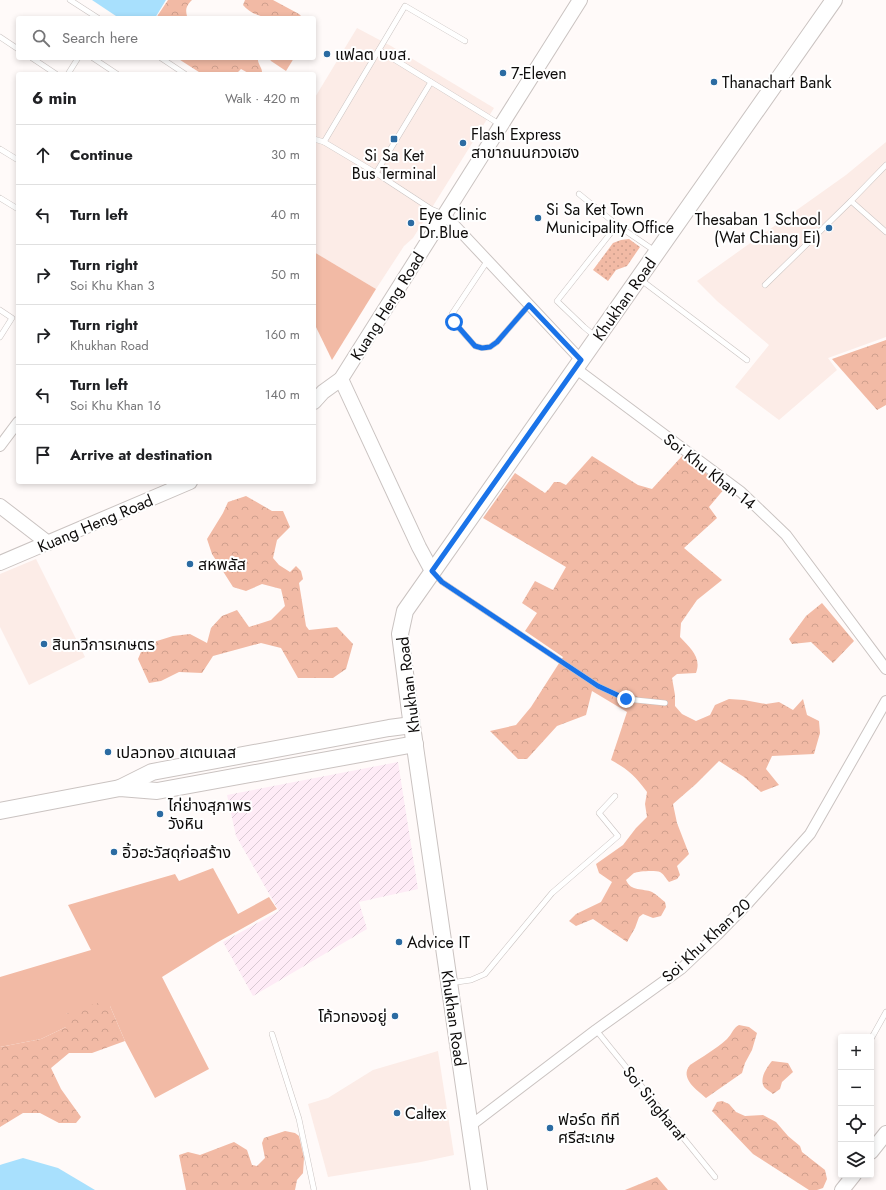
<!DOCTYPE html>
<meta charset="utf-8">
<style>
:root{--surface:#fff;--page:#f2f2f2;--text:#202124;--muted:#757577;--line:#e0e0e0}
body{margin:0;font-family:Jost,"Noto Sans Thai",sans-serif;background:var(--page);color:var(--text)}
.controls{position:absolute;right:12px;bottom:12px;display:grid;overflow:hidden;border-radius:4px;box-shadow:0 2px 6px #0003}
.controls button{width:36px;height:36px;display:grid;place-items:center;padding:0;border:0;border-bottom:1px solid var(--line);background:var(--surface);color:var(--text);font:20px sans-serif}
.stop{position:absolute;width:12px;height:12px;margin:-9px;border:3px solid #1a73e8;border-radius:50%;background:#fff}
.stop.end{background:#1a73e8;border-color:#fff;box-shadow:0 1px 4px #0008}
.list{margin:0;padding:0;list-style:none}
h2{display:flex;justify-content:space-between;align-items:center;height:52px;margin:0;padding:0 16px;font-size:17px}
h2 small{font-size:13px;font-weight:400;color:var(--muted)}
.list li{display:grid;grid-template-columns:26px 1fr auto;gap:12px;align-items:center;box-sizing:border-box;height:60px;padding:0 16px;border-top:1px solid var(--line)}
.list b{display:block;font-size:15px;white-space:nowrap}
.list p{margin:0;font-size:13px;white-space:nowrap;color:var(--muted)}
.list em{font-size:13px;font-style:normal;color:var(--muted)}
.icon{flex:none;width:22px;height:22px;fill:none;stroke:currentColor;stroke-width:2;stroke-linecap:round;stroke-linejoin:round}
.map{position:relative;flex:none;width:886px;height:1190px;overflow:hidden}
.search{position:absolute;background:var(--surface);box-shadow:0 2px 6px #0003;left:16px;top:16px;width:300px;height:44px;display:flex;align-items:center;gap:10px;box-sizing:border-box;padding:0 14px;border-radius:4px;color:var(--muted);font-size:15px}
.panel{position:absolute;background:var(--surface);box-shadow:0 2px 6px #0003;left:16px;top:72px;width:300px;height:412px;border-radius:4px}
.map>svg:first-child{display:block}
.built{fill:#fcece7}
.industrial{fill:url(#industrial-furrows)}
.grass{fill:#f2baa5}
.forest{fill:url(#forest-crowns)}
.garden{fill:url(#garden-dots)}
.water{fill:#a8e0fd}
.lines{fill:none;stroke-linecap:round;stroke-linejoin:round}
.lane-casing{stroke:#cac3c1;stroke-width:6}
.street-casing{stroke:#cac3c1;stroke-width:12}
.secondary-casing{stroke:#cac3c1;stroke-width:16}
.primary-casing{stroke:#cac3c1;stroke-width:18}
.lane{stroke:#fff;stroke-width:5}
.street{stroke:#fff;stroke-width:10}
.secondary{stroke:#fff;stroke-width:14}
.primary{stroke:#fff;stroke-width:16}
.route{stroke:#1a73e8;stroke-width:5}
.poi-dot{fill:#2b6ba2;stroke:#fff;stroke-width:1.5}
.labels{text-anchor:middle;stroke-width:4;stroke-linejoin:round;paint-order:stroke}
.poi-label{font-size:16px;fill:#0e0c0b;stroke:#fff;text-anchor:start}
.street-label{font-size:16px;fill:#0e0c0b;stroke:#fff}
</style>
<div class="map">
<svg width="886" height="1190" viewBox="0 0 886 1190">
<defs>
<pattern id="industrial-furrows" width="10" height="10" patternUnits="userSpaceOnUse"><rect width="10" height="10" fill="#feebf6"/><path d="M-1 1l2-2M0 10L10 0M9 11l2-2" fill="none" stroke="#d8c8d2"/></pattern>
<pattern id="forest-crowns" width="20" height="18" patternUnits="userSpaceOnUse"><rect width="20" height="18" fill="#f2baa5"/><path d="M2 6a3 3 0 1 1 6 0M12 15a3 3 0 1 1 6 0" fill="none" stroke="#ce9f8d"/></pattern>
<pattern id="garden-dots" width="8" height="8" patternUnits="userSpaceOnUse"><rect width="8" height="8" fill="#f2baa5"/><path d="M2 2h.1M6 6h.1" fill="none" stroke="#ce9f8d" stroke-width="1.8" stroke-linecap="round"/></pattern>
</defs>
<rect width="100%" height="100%" fill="#fffaf9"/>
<!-- built -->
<g class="built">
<path d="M357 28 391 46 494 108 413 238 404 246 376 289 314 252V99Z"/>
<path d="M886 142V337L828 358 837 370 779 420 735 387 769 345 717 301 697 281 846 175Z"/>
<path d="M36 559 85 657 29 685 0 627V574Z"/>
<path d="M438 1051 454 1155 421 1162 328 1177 308 1104 328 1098 373 1070Z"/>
</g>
<!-- industrial -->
<path class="industrial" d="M398 762 418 889 359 902 367 929 253 996 223 942 279 911 236 836 227 795Z"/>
<!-- grass -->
<g class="grass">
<path d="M314 252 376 289 332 360 314 323Z"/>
<path d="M213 868 238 914 269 897 277 909 218 942 162 977 209 1069 155 1098 125 1041 110 1006 66 1014V1027L41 1039 0 1047V977L91 950 68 905 175 874 179 881Z"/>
</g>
<!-- forest -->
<g class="forest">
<path d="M168 0H192C187 5 185 8 187 16L191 18H156Z"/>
<path d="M245 0H273L299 14 303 18C283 18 257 22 243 5Z"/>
<path d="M177 58H258C257 64 263 68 262 74H250L241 69 236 74H202Z"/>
<path d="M269 58H294L286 71 271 61Z"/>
<path d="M886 340V405L877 410 832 359Z"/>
<path d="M683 455 725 488 709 507 717 518 684 548 722 580 697 600 681 623 680 637C690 648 702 657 696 673L677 674 672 678 675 695V706L682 714 696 721 710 715 715 705 729 699 744 700 766 704 779 702 793 710 803 699 807 715 819 721 820 733 814 754 772 756 766 769 779 785 761 792 744 777 719 761 696 784 673 804 677 823 689 854 677 866 680 875 677 879 669 882C666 879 664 874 660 872 656 870 638 871 634 873 631 875 629 878 626 880 631 892 643 888 652 892 656 894 661 899 665 902L666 907 661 916 653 918 643 914 639 917 635 928 627 942 593 919 576 926 569 921 576 914 601 902 612 882 599 873 596 864 623 845 636 828 647 817 645 804 647 792C635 776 629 770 611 760L627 712 592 691 586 715 557 726 527 759H518L490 731 516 725 531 707 563 657 525 631 537 613 522 603 535 581 553 590 566 567 483 518 515 473 545 493 549 489 554 482H560L566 485 592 456 638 485 652 489Z"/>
<path d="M246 496 272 511H283L290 527 277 540 273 558 279 565 290 572 296 566 301 571 303 579 299 583 306 626 309 630 337 627 353 644 346 669 333 678H298L281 648 261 643 213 656 202 673 179 672 161 681 149 683 138 659 144 645 173 636 190 634 207 643 211 628 222 616 237 610 249 627 271 620 285 606 281 589 262 584 246 591 233 587 212 554 207 539 223 513 228 502Z"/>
<path d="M822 603 854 641 833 663 811 642 792 644 789 639 806 616Z"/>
<path d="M98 1003 110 1006 125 1041 92 1053H69L51 1068 61 1089 81 1117 76 1123H59L40 1113H23L0 1127V1047L41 1039 66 1027V1014L80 1008Z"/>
<path d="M739 1025 749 1027 757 1033 752 1050 745 1063 742 1073 706 1098C697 1090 679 1078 690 1065 702 1057 716 1049 727 1039 732 1034 733 1028 739 1025Z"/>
<path d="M772 1061 788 1063 793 1072 782 1082 780 1089 773 1094C771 1092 767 1090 765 1088 758 1080 767 1067 772 1061Z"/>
<path d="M722 1101 729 1104 736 1112 745 1116 763 1115 776 1122 788 1136 800 1146 802 1152 825 1170 827 1179 823 1188 817 1190H809L753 1154 712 1111 717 1102Z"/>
<path d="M285 1131 295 1133 299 1136 304 1158 303 1173 297 1180 295 1190H186L179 1155 188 1152 200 1155 234 1142 247 1150 252 1165 257 1166 265 1158 262 1143 264 1138Z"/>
<path d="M657 1177 668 1190H625Z"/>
</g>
<!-- garden -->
<path class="garden" d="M629 239 640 247 627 266 616 270 608 281 593 270 613 243 621 240Z"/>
<!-- water -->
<g class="water">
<path d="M92 0H166L155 18H119Z"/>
<path d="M23 1158 58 1168 95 1190H0V1165L3 1164Z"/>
</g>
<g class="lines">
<defs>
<g id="lane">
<path d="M70 0 98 18"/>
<path d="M0 37 18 49"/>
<path d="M379 50 501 125"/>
<path d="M32 58 56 74"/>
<path d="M93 58 117 74"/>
<path d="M161 58 185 74"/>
<path d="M68 74 78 58"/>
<path d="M314 139 324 142 376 173 431 209 443 214"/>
<path d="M324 142 405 6 465 41"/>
<path d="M0 149 18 160"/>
<path d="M886 165 851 201 886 232"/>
<path d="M376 173 431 82"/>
<path d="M579 194 617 225 655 251"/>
<path d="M0 198 18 209"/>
<path d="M488 260 452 314 451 319 475 346 482 348 490 347 497 342 529 305"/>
<path d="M641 280 747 360"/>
<path d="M765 285 851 201"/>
<path d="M0 310 12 318 0 337"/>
<path d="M596 337 584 327 557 301 617 225"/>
<path d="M434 573 442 582 598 686 626 699 665 703"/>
<path d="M450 983 471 980 485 974 552 893 618 836 599 813 615 796"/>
<path d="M596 1030 715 1177"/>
<path d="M272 1034 299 1119 314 1190"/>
<path d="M871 1039 886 1012"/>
</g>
<g id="street">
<path d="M444 214 581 360"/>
<path d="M575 368 741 492 786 535 886 669"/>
<path d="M0 446 18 422"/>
<path d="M470 1126 596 1030 681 969 717 935 749 902 810 834 886 701"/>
</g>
<g id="secondary">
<path d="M341 379 419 547 432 571"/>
<path d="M314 402 323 392 341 379 580 0"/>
<path d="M0 506 48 543"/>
<path d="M0 563 190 482"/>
<path d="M871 1152 886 1133"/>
<path d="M842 1190 854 1175"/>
</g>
<g id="primary">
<path d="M120 788 152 772 389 728 412 725"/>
<path d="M0 811 120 788 157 791 415 744"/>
<path d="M479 1190 410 712 400 634 405 611 834 0"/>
</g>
</defs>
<!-- lane casing -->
<use href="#lane" class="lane-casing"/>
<!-- street casing -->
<use href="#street" class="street-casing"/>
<!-- secondary casing -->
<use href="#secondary" class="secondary-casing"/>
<!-- primary casing -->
<use href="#primary" class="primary-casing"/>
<!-- lane -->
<use href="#lane" class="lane"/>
<!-- street -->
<use href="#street" class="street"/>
<!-- secondary -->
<use href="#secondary" class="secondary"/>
<!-- primary -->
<use href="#primary" class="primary"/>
</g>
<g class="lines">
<!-- route -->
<path class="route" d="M454 322 475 346 482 348 490 347 497 342 529 305 581 360 432 571 442 582 598 686 626 699"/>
</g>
<!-- markers -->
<g class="poi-dot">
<circle cx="327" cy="54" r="4"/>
<circle cx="503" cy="73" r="4"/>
<circle cx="714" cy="82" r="4"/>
<rect x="390" y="135" width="8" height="8" rx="2"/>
<circle cx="463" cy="143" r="4"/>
<circle cx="538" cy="218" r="4"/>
<circle cx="411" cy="223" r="4"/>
<circle cx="829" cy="228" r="4"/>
<circle cx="190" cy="564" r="4"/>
<circle cx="44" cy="644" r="4"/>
<circle cx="108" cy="752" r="4"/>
<circle cx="160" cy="814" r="4"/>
<circle cx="114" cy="852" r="4"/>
<circle cx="399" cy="942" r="4"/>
<circle cx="395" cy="1016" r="4"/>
<circle cx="397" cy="1113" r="4"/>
<circle cx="550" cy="1128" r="4"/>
</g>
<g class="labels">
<!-- poi labels -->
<g class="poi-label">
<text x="335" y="60">แฟลต บขส.</text>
<text x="511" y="79">7-Eleven</text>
<text x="722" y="88">Thanachart Bank</text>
<text x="471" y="140">Flash Express<tspan x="471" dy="18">สาขาถนนกวงเฮง</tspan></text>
<text x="394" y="161" text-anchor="middle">Si Sa Ket<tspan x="394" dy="18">Bus Terminal</tspan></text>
<text x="546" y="215">Si Sa Ket Town<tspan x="546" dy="18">Municipality Office</tspan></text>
<text x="419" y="220">Eye Clinic<tspan x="419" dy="18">Dr.Blue</tspan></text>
<text x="821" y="225" text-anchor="end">Thesaban 1 School<tspan x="821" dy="18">(Wat Chiang Ei)</tspan></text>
<text x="198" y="570">สหพลัส</text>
<text x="52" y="650">สินทวีการเกษตร</text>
<text x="116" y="758">เปลวทอง สเตนเลส</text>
<text x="168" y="811">ไก่ย่างสุภาพร<tspan x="168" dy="18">วังหิน</tspan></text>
<text x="122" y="858">อิ้วฮะวัสดุก่อสร้าง</text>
<text x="407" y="948">Advice IT</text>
<text x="387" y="1022" text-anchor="end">โค้วทองอยู่</text>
<text x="405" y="1119">Caltex</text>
<text x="558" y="1125">ฟอร์ด ทีที<tspan x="558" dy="18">ศรีสะเกษ</tspan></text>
</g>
<!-- street labels -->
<g class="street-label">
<text transform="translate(624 299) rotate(-55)" y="6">Khukhan Road</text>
<text transform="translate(387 306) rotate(-58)" y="6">Kuang Heng Road</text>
<text transform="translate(710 471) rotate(38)" y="6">Soi Khu Khan 14</text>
<text transform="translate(95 523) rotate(-23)" y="6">Kuang Heng Road</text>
<text transform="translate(408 685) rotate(-97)" y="6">Khukhan Road</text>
<text transform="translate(706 940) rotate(-43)" y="6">Soi Khu Khan 20</text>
<text transform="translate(454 1018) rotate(82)" y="6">Khukhan Road</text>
<text transform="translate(655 1103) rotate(51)" y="6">Soi Singharat</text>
</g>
</g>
</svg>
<div class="controls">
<button>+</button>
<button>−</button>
<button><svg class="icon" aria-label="locate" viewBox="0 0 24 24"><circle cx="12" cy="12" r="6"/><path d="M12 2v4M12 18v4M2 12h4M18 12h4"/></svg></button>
<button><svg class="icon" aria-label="layers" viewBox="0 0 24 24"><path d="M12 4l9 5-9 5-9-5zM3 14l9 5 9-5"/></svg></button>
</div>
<div class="stop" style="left:454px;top:322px"></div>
<div class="stop end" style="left:626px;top:699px"></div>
<div class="search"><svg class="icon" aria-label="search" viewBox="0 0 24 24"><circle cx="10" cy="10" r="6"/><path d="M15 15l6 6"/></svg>Search here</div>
<section class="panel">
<h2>6 min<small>Walk · 420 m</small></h2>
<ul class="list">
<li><svg class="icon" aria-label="ahead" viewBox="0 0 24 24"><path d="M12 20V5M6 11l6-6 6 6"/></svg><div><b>Continue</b></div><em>30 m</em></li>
<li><svg class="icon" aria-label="left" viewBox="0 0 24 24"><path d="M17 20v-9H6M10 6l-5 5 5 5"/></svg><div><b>Turn left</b></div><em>40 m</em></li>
<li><svg class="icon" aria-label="right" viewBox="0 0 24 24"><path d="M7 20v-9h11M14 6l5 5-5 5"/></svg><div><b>Turn right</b><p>Soi Khu Khan 3</p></div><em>50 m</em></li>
<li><svg class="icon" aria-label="right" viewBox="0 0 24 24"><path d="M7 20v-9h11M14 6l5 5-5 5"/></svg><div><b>Turn right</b><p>Khukhan Road</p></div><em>160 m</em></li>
<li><svg class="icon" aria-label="left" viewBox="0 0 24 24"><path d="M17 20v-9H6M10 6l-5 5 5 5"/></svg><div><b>Turn left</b><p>Soi Khu Khan 16</p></div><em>140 m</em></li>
<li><svg class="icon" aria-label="arrive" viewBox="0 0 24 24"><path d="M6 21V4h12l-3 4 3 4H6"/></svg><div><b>Arrive at destination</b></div></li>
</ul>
</section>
</div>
